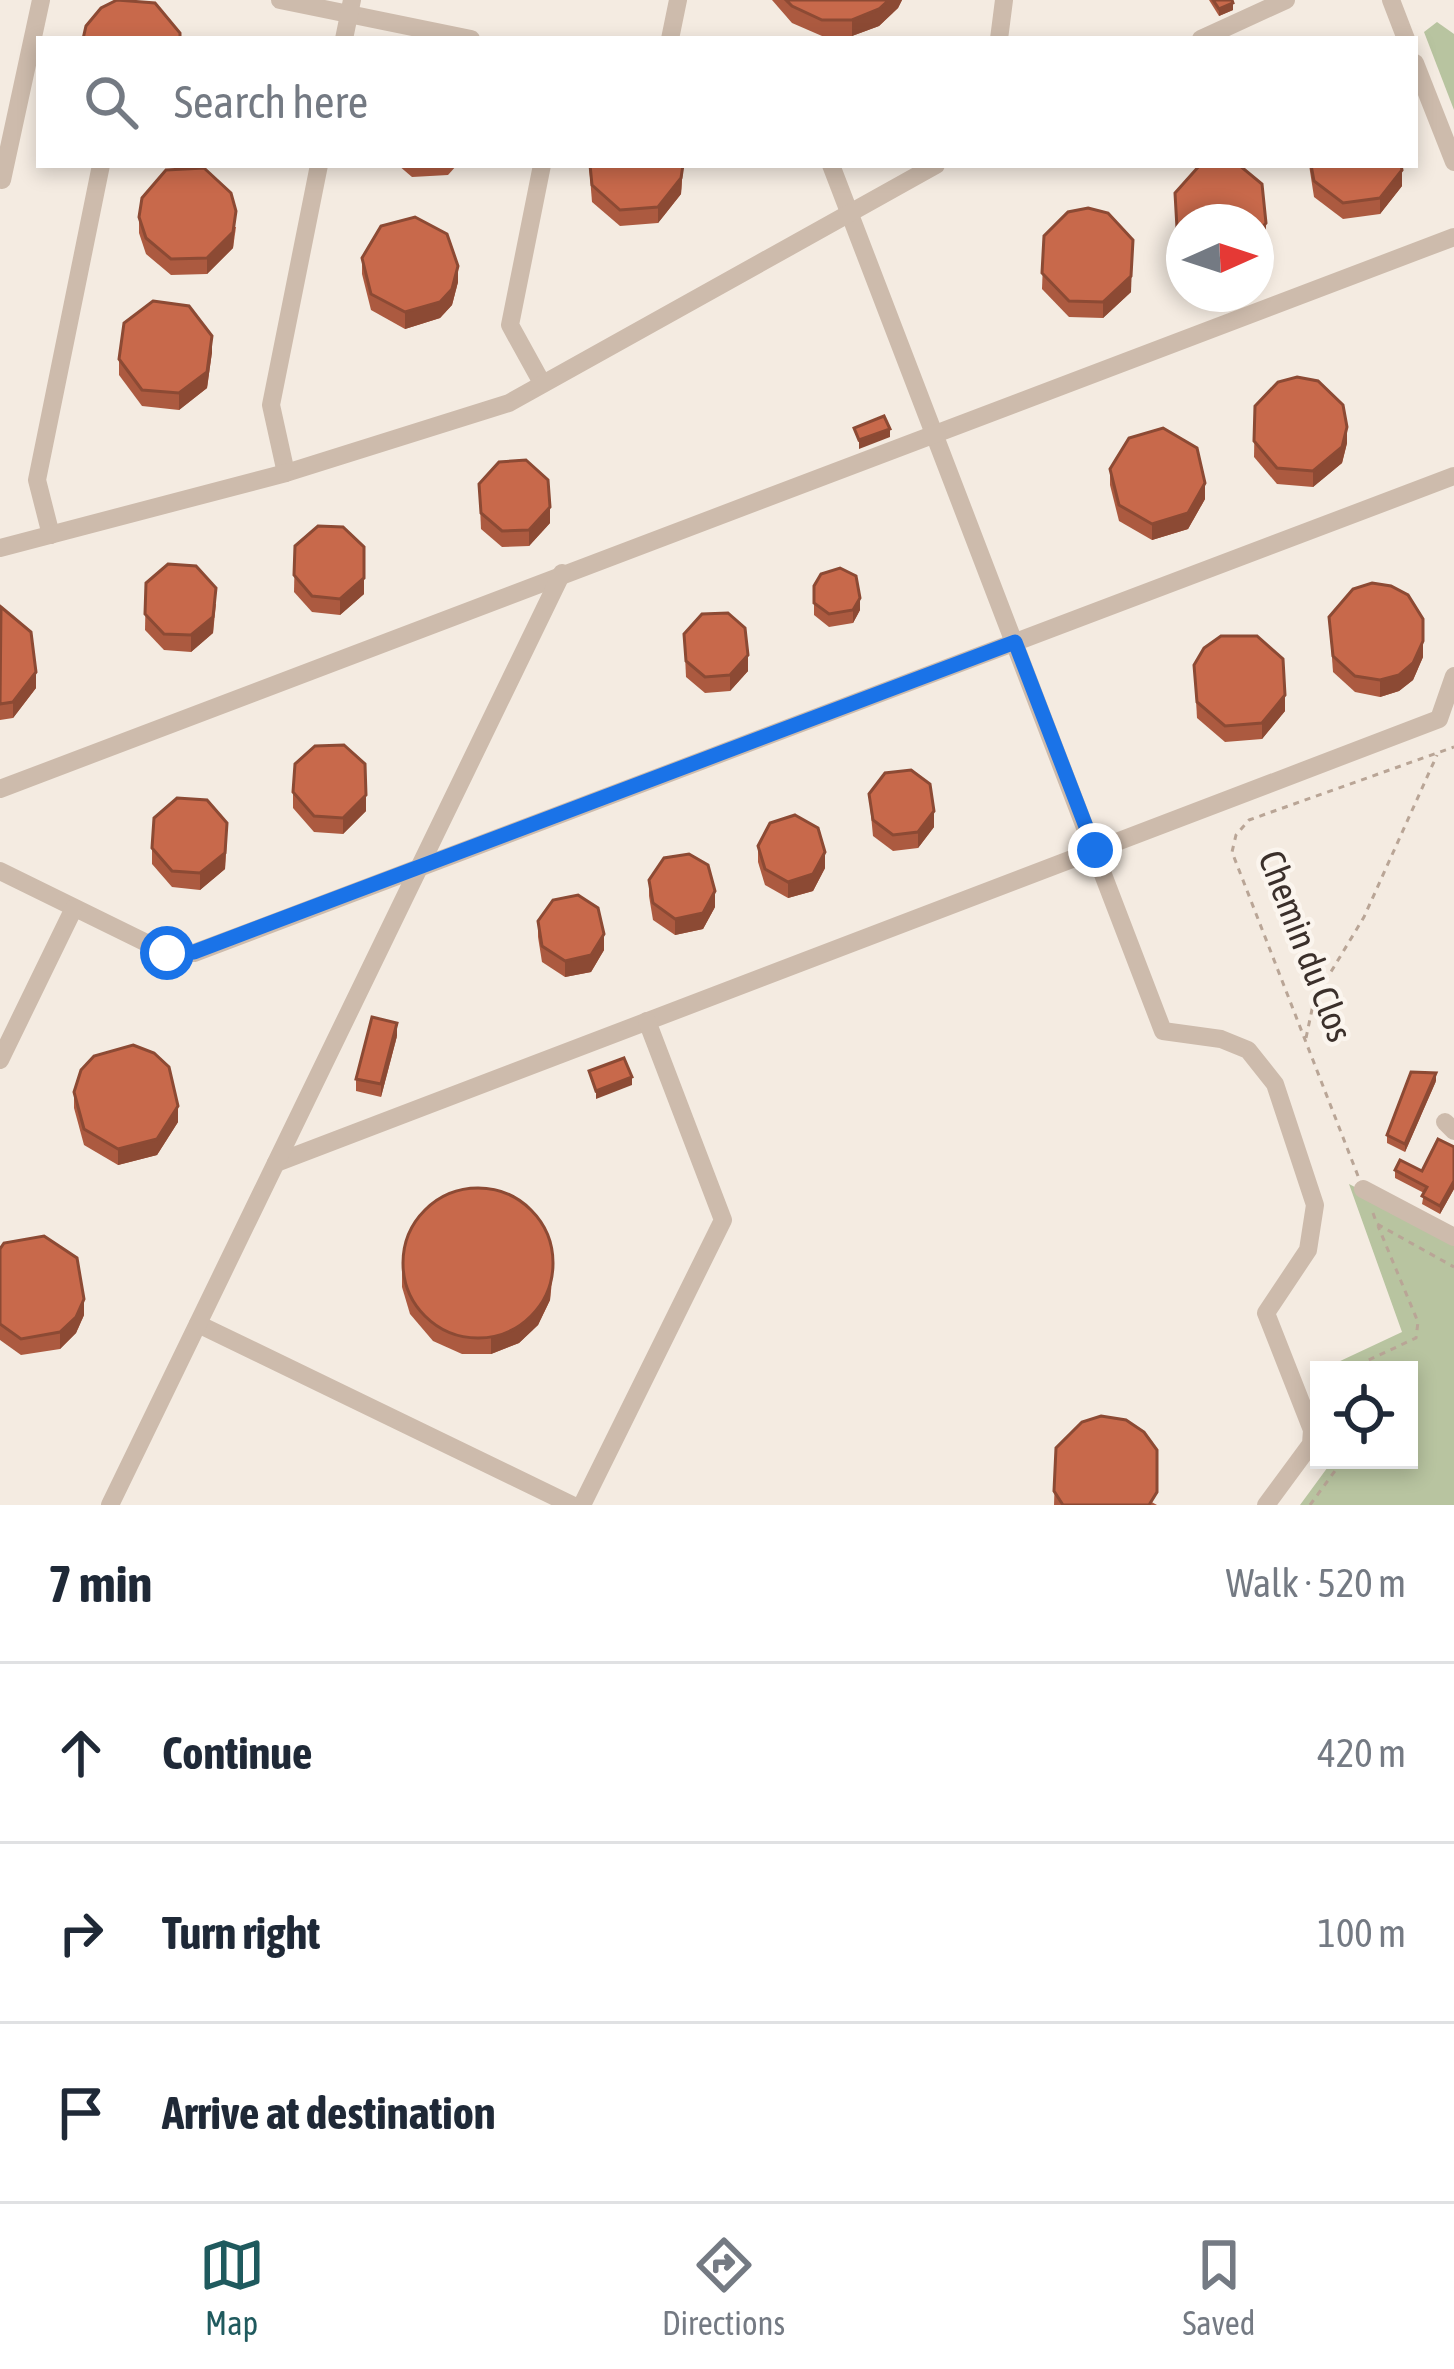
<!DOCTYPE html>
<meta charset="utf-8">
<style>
:root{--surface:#fff;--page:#f2f2f3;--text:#1f2937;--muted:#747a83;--line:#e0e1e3;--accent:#1f5a5e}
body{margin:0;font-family:"Asap Condensed",sans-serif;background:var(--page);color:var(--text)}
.controls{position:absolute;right:36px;bottom:36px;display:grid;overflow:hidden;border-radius:0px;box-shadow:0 6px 18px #0003}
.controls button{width:108px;height:108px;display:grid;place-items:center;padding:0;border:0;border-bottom:3px solid var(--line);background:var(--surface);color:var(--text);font:60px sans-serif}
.compass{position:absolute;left:1166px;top:204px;width:108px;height:108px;border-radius:50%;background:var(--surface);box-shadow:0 6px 18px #0003;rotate:87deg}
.stop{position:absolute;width:36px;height:36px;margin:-27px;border:9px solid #1a73e8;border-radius:50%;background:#fff}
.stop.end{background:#1a73e8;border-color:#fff;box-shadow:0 3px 12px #0008}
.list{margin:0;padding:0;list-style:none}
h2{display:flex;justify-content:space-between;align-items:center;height:156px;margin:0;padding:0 48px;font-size:51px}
h2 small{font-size:39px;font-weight:400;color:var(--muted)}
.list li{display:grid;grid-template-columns:78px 1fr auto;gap:36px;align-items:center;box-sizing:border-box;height:180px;padding:0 48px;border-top:3px solid var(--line)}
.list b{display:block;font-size:45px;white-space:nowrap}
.list em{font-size:39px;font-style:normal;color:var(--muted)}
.icon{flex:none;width:66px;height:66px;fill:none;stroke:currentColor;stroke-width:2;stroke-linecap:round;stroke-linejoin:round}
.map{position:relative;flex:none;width:1454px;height:1505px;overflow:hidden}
.search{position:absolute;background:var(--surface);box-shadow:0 6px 18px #0003;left:36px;right:36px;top:36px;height:132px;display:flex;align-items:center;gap:30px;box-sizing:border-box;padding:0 42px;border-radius:0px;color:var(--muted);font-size:45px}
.sheet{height:696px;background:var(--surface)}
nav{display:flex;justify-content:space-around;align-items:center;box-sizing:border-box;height:168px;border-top:3px solid var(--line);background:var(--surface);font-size:33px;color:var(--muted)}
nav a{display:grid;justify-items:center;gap:6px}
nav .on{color:var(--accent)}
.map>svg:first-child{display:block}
.green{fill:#b8c4a0}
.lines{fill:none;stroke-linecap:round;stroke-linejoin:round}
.path{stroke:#b9a596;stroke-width:3;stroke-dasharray:6 6;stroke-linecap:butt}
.minor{stroke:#cdbbac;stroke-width:18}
.wall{fill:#ac5a40}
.shaded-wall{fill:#8c4a34}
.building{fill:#c8694b;stroke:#8c4a34;stroke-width:3}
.route{stroke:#1a73e8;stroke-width:15}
.labels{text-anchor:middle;stroke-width:9;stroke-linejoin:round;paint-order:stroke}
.street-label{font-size:36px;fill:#3b302b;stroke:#fbf5ee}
</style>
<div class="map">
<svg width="1454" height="1505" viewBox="0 0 1454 1505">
<rect width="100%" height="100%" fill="#f4ebe1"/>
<!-- green -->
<g class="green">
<path d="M1437 22 1454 34V110L1424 32Z"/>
<path d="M1349 1184 1454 1238V1505H1300L1333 1460H1409V1370H1321L1402 1332Z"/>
</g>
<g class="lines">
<!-- path -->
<g class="path">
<path d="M1306 1038 1314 1000 1364 917 1437 755"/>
<path d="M1358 1176 1232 852 1236 835 1249 820 1454 747"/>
<path d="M1373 1213 1377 1224 1454 1267"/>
<path d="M1347 1370 1416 1338 1418 1322 1378 1226"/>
<path d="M1310 1505 1343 1460"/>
</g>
<!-- minor -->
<g class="minor">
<path d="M280 0 471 39"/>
<path d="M1391 0 1406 39"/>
<path d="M344 39 352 0"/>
<path d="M670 39 678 0"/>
<path d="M999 39 1004 0"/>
<path d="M1201 39 1286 0"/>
<path d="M1415 63 1454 162"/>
<path d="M831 165 1163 1031 1221 1039 1248 1050 1275 1084 1315 1205 1308 1250 1266 1313 1312 1430 1311 1444 1266 1505"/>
<path d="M2 180 41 0"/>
<path d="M542 383 510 325 542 165"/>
<path d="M286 473 271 405 319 165"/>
<path d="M51 535 37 480 101 165"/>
<path d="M0 548 286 473 509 403 936 165"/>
<path d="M0 789 1454 237"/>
<path d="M0 871 167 953H194L1454 476"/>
<path d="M0 1060 74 908"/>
<path d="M1445 1122 1454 1131"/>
<path d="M276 1163 1439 719 1454 676"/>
<path d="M1363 1189 1454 1237"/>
<path d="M198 1324 572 1505"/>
<path d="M110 1505 562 573"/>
<path d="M582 1505 723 1220 647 1021"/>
</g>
</g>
<!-- wall -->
<g class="wall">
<path d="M772 0H902L898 8 879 26 852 36H822L792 23Z"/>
<path d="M1209 0H1232L1233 10 1219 16Z"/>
<path d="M398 165H457L448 175 412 177Z"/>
<path d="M589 165H683L681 194 658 223 620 226 592 202Z"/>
<path d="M1200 165H1239L1262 184 1266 239 1256 251V222H1184V250L1177 244 1175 193Z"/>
<path d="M1309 165H1401L1402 186 1380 214 1343 219 1314 197Z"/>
<path d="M139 217 236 227 233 248 207 274 171 275 146 254 139 233Z"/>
<path d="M1044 236 1131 292 1103 318 1069 317 1042 289Z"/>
<path d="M362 258 458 282 452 305 440 318 405 329 371 310 362 274Z"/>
<path d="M212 352 207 388 179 410 142 406 119 375V359Z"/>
<path d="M1255 406 1347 443 1342 463 1313 487 1277 484 1254 457Z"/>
<path d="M1110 469 1205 499 1188 529 1152 540 1119 521 1110 485Z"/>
<path d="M479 484 550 523 529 546 502 547 481 529Z"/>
<path d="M295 546 364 594 340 615 312 612 294 592Z"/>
<path d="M146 583 216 604 213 633 191 652 164 650 145 630Z"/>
<path d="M814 586 860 610 853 623 829 627 814 615Z"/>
<path d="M0 608 36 688 13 718 0 720Z"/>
<path d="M1329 617 1423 657 1413 680 1399 691 1380 697 1355 692 1333 672Z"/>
<path d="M684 634 748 671 730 691 705 693 686 677Z"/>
<path d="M1194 665 1285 711 1262 739 1225 742 1197 718Z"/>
<path d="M293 792 366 811 343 834 314 832 293 808Z"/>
<path d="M869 794 934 827 918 848 893 851 873 836Z"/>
<path d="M227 839 225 869 200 890 172 887 152 864V848Z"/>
<path d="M758 846 825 868 813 891 788 898 765 885 758 862Z"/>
<path d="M649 880 715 907 703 929 675 935 653 920 649 896Z"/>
<path d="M538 921 604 950 591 972 565 977 542 962 538 937Z"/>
<path d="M397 1036 381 1097 356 1091V1079Z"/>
<path d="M1436 1081 1405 1152 1387 1143V1135Z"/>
<path d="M74 1092 178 1122 157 1155 118 1165 84 1145 74 1108Z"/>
<path d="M1454 1147V1189L1440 1214 1422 1204 1424 1193 1395 1178V1170L1422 1171Z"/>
<path d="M0 1249 84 1315 76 1333 60 1349 21 1355 0 1340Z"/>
<path d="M402 1271 553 1272 550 1300 538 1325 519 1343 491 1354H462L433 1341 410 1314 402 1287Z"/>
<path d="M1056 1448 1157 1505H1054Z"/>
</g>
<!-- shaded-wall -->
<g class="shaded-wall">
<path d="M889 0H902L898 8 879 26 852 36V20Z"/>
<path d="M1233 3V10L1219 16V9Z"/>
<path d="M683 165 681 194 658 223V207Z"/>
<path d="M1402 170V186L1380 214V198Z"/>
<path d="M236 211 233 248 207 274V258Z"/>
<path d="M1266 223V239L1256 251V235Z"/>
<path d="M1133 240 1131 292 1103 318V302Z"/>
<path d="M458 266V282L452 305 440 318 405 329V312Z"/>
<path d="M212 336V352L207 388 179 410V393Z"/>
<path d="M1347 427V443L1342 463 1313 487V471Z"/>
<path d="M890 429V437L859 449V440Z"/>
<path d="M1205 483V499L1188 529 1152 540V524Z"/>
<path d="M550 507V523L529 546V530Z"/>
<path d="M364 578V594L340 615V599Z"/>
<path d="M216 588 213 633 191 652V635Z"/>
<path d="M860 598V610L853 623V610Z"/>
<path d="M1423 641V657L1413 680 1399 691 1380 697V680Z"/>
<path d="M748 655V671L730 691V675Z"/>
<path d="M36 672V688L13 718V702Z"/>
<path d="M1285 695V711L1262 739V723Z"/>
<path d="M366 795V811L343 834V818Z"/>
<path d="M934 811V827L918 848V832Z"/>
<path d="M227 823 225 869 200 890V873Z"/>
<path d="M825 852V868L813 891 788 898V882Z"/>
<path d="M715 891V907L703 929 675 935V919Z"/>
<path d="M604 934V950L591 972 565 977V961Z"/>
<path d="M397 1023V1036L381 1097V1084Z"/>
<path d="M1436 1073V1081L1405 1152V1144Z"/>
<path d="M632 1077V1085L596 1099V1091Z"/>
<path d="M178 1106V1122L157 1155 118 1165V1149Z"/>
<path d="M1454 1181V1189L1440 1214V1206Z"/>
<path d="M553 1255 550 1300 538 1325 519 1343 491 1354V1338Z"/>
<path d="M84 1299V1315L76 1333 60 1349V1332Z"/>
</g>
<!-- building -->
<g class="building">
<path d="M117 0 155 3 180 33V39H83L86 26 101 8Z"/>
<path d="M786 0H889L879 9 852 20H822L792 6Z"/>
<path d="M1213 0H1232L1233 3 1219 9Z"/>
<path d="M590 165H683L681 178 658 207 620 210 592 185Z"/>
<path d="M1200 165H1239L1262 184 1266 223 1256 235V222H1184V234L1177 228 1175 193Z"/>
<path d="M1311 165H1401L1402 170 1380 198 1343 203 1314 181Z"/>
<path d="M204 168 231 193 236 211 233 232 207 258 171 259 146 238 139 217 142 198 166 170Z"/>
<path d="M1088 208 1108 213 1133 240 1131 276 1103 302 1069 301 1042 273 1044 236 1068 212Z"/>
<path d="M415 217 447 234 458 266 452 289 440 302 405 312 371 294 362 258 381 226Z"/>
<path d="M153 301 189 306 212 336 207 372 179 393 142 390 119 359 124 323Z"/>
<path d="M1297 377 1318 381 1343 405 1347 427 1342 447 1313 471 1277 468 1254 441 1255 406 1278 382Z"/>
<path d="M884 416 890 429 859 440 854 428Z"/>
<path d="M1163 428 1197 448 1205 483 1188 513 1152 524 1119 505 1110 469 1129 438Z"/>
<path d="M526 460 548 480 550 507 529 530 502 531 481 513 479 484 499 462Z"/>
<path d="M318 526 343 527 364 547V578L340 599 312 596 294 575 295 546Z"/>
<path d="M168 564 196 566 216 588 213 617 191 635 164 634 145 614 146 583Z"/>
<path d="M840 568 856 576 860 598 853 610 829 614 814 603V586L821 574Z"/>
<path d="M1372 583 1391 586 1408 595 1423 619V641L1413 663 1399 675 1380 680 1355 676 1333 656 1329 617 1353 589Z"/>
<path d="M1 607 31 632 36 672 13 702 0 704Z"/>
<path d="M728 613 745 628 748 655 730 675 705 677 686 661 684 634 702 614Z"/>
<path d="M1221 636H1257L1283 659 1285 695 1262 723 1225 726 1197 702 1194 665 1204 648Z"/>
<path d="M344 745 365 764 366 795 343 818 314 816 293 792 295 764 315 746Z"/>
<path d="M911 770 930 784 934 811 918 832 893 835 873 820 869 794 885 773Z"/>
<path d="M177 798 207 800 227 823 225 853 200 873 172 871 152 848 154 818Z"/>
<path d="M795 815 818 828 825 852 813 874 788 882 765 869 758 846 770 823Z"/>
<path d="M689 854 708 865 715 891 703 913 675 919 653 903 649 880 664 858Z"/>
<path d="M578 895 598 908 604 934 591 955 565 961 542 946 538 921 553 900Z"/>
<path d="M372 1017 397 1023 381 1084 356 1079Z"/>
<path d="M133 1045 154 1053 169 1067 178 1106 157 1139 118 1149 84 1129 74 1092 81 1070 94 1056Z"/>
<path d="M624 1058 632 1077 596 1091 589 1071Z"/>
<path d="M1411 1072 1436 1073 1405 1144 1387 1135Z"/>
<path d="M1438 1139 1454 1147V1181L1440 1206 1422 1196 1427 1187 1395 1170 1400 1160 1422 1171Z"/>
<circle cx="478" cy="1263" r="75"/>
<path d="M44 1236 77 1258 84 1299 76 1317 60 1332 21 1339 0 1324V1249L4 1243Z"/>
<path d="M1101 1416 1126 1420 1144 1432 1157 1450V1492L1149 1505H1063L1054 1491 1056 1448 1082 1422Z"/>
</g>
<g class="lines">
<!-- route -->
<path class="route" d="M167 953 194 952 1015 642 1095 850"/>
</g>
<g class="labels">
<!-- street labels -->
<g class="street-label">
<text transform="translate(1306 946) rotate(69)" y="13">Chemin du Clos</text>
</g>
</g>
</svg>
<div class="controls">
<button><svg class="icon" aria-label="locate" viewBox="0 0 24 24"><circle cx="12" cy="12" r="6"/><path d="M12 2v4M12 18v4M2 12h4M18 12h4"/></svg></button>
</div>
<svg class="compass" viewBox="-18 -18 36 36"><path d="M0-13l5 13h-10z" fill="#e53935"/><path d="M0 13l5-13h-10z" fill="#747a83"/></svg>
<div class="stop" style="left:167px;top:953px"></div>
<div class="stop end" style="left:1095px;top:850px"></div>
<div class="search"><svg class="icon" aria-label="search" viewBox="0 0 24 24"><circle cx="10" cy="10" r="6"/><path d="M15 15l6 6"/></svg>Search here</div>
</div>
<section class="sheet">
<h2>7 min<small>Walk · 520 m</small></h2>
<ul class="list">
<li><svg class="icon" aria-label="ahead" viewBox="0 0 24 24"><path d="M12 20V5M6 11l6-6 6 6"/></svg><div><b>Continue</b></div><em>420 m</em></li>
<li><svg class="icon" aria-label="right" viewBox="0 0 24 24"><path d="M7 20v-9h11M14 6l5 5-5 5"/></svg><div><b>Turn right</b></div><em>100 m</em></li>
<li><svg class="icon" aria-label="arrive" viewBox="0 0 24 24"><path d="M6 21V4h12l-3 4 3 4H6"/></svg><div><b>Arrive at destination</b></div></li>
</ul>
</section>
<nav>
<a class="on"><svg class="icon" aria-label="map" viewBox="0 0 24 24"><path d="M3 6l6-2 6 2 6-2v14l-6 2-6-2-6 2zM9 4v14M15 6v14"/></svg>Map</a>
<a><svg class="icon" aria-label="directions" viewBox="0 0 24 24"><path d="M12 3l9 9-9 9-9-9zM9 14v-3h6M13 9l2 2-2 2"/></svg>Directions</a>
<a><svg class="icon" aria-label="saved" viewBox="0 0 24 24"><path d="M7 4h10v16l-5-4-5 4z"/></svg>Saved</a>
</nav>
